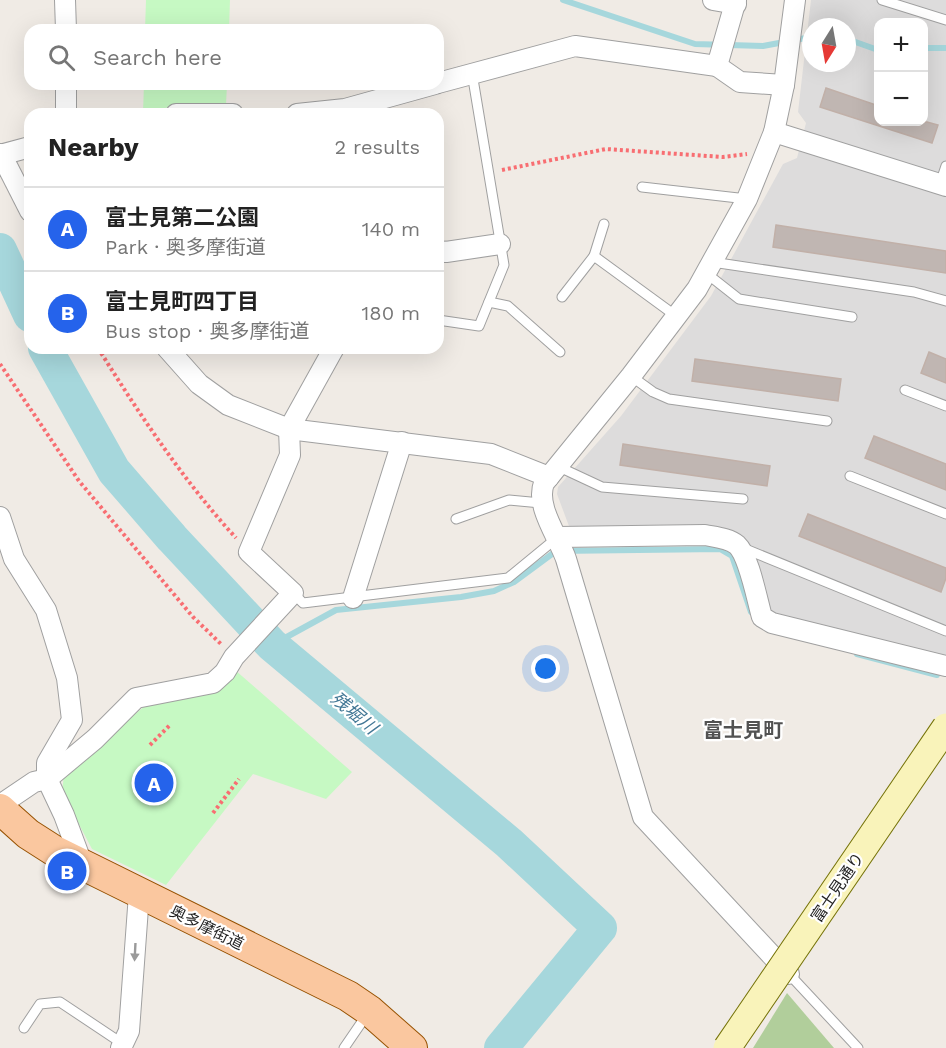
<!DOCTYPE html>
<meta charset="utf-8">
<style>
:root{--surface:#fff;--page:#f2f2f2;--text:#222;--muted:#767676;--line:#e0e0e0;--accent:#2563eb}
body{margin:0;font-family:"Work Sans","Noto Sans JP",sans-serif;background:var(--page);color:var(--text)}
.controls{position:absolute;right:18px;top:18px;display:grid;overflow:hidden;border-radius:12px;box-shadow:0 6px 24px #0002}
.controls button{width:54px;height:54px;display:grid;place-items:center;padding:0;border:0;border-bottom:2px solid var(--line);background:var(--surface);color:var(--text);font:30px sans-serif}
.compass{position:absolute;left:802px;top:18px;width:54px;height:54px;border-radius:50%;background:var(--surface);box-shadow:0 6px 24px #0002;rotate:191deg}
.you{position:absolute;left:546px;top:669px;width:21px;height:21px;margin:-15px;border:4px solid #fff;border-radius:50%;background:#1a73e8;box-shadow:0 0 0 9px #1a73e833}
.badge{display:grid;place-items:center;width:39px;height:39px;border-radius:50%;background:var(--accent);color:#fff;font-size:20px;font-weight:700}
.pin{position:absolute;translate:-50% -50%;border:3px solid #fff;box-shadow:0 2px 6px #0006}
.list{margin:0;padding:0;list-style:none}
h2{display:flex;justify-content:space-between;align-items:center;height:78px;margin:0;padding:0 24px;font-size:26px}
h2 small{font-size:20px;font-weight:400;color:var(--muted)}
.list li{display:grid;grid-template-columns:39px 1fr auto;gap:18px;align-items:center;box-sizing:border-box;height:84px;padding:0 24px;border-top:2px solid var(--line)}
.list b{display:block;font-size:22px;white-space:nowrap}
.list p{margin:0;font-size:20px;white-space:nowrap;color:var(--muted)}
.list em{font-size:20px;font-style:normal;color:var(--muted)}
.icon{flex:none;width:33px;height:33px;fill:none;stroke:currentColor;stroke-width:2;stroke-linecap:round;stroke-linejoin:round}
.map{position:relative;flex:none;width:946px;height:1048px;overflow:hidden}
.search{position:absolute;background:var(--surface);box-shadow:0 6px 24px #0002;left:24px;top:24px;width:420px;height:66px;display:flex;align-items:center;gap:15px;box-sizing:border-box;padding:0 21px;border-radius:18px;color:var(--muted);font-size:22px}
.panel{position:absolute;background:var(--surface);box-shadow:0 6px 24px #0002;left:24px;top:108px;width:420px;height:246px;border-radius:18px}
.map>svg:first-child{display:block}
.residential{fill:#dddcdc;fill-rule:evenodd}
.forest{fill:#b1ce9b}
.park{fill:#c6f9c3}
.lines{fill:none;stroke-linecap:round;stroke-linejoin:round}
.stream{stroke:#a6d7dc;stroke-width:6}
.river{stroke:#a6d7dc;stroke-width:34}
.building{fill:#c0b6b2;stroke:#c1b0a8;stroke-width:1.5}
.lane-casing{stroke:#a0a0a0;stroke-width:11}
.street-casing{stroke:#a0a0a0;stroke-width:22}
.primary-casing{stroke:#975202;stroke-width:32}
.path{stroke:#f86e72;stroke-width:4;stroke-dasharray:3 3;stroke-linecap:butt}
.lane{stroke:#fff;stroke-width:9}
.street{stroke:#fff;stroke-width:20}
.primary{stroke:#fac79f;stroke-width:30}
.secondary-bridge-casing{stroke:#757207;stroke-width:29;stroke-linecap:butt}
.secondary-bridge{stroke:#f9f3ba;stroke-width:27}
.oneway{fill:#9a9a9a}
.labels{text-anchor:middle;stroke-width:4.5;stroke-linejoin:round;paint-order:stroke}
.street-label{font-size:16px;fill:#1f1f1f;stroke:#fff}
.water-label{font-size:18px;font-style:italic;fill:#437896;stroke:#fff}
.quarter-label{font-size:20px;font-weight:bold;fill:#525252;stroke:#fff}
</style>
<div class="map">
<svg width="946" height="1048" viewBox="0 0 946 1048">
<rect width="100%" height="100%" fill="#f0ebe5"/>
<!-- residential -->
<path class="residential" d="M811 0H946V670L767 627 737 553 712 543 576 545 557 494 558 487 621 416 711 296 783 164 797 158 806 123 798 112ZM878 22H924V122H878ZM811 27H847V63H811Z"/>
<!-- forest -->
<path class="forest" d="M787 993 834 1048H753Z"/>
<!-- park -->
<g class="park">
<path d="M146 0H230L229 30H145Z"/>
<path d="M144 84H227L226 105 174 106 143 113Z"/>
<path d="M235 670 352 772 326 799 253 774 166 885 92 849 62 792 64 775 147 704Z"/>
</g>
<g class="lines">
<!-- stream -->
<g class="stream">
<path d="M563 0 695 44 763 46 811 37"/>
<path d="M847 39 878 50"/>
<path d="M924 48H946"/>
<path d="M272 645 336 610 461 597 494 591 514 582 556 551 720 549 732 556 751 612"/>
<path d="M857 654 937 675"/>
</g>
<!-- river -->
<g class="river">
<path d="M0 250 30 315"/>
<path d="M45 348 114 471 172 538 272 645 509 843 600 928 501 1048"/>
</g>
</g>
<!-- building -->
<g class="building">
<path d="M826 88 879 106V122H927L938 125 932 143 820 107Z"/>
<path d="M776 225 946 251V273L773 247Z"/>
<path d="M929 352 946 359V383L921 373Z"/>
<path d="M695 359 841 379 838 401 692 381Z"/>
<path d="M874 436 946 464V490L865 458Z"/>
<path d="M623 444 770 466 767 486 620 465Z"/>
<path d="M808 514 946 568V578L941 592 799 536Z"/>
</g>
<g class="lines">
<defs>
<g id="lane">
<path d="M882 0 946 20"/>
<path d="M940 184 946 166"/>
<path d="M642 187 747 199"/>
<path d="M594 256 604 224"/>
<path d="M712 262 914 292 946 301"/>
<path d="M706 273 739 299 852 317"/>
<path d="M562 297 594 256 676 316"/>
<path d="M489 302 508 306 560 352"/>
<path d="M438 320 479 326 504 265 472 73"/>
<path d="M631 376 653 392 669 399 827 421"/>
<path d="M905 390 946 406"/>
<path d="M557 466 602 487 743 499"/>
<path d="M850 476 946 514"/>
<path d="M456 519 509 500 541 503"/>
<path d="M743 548 946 631"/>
<path d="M293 593 303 603 508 578 558 537"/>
<path d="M789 974 858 1048"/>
<path d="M24 1028 40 1004 60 1002 123 1044"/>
<path d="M344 1048 368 1013"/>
</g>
<g id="street">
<path d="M65 0 66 30"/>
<path d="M713 0 736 4"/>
<path d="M736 0 717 66 740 82 784 85"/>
<path d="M438 83 575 46 717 66"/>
<path d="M66 84V114"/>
<path d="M176 114H233"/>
<path d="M297 114 345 109 435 84"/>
<path d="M774 132 946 186"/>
<path d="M1 154 30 211"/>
<path d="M0 155 30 147"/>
<path d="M438 251 446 252 500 244"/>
<path d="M167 348 199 384 228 405 289 429 491 454 549 477"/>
<path d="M0 517 14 559 46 610 67 678 72 720 47 763V779L64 815 83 866"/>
<path d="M558 537 705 535C715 537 729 538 737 545 749 556 757 600 762 617L772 623 946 666"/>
<path d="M353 598 402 442"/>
<path d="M0 805 34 782 47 779 95 739 136 698 213 683 225 672 234 657 293 593 249 552 290 455 289 429 334 348"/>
<path d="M789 974 643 817 566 559C558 536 535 506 544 483L631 376 697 289 747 199 774 132 784 85 795 0"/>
<path d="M121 1048 129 1031 139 894"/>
</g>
<path id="primary" d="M0 809 28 834 53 850 348 996 370 1011 412 1048"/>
</defs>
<!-- lane casing -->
<use href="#lane" class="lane-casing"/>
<!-- street casing -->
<use href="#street" class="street-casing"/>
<!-- primary casing -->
<use href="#primary" class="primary-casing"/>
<!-- path -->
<g class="path">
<path d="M502 170 606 149 723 157 747 154"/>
<path d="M98 348C140 415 183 480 236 538"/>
<path d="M0 364 79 481 193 617 222 645"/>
<path d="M150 745 170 725"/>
<path d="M213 813 239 779"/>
</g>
<!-- lane -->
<use href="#lane" class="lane"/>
<!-- street -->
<use href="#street" class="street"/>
<!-- primary -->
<use href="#primary" class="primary"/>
<defs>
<path id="secondary-bridge" d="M727 1048 946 727"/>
</defs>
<!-- secondary-bridge casing -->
<use href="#secondary-bridge" class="secondary-bridge-casing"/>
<!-- secondary-bridge -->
<use href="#secondary-bridge" class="secondary-bridge"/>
</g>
<!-- one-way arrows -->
<defs><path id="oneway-solid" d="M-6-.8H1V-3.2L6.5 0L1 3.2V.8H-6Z" transform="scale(1.5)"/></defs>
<use class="oneway" href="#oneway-solid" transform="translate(135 952) rotate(93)"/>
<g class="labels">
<!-- street labels -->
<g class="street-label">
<text transform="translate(837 887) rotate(-56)" y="6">富士見通り</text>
<text transform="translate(207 927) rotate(26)" y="6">奥多摩街道</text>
</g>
<!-- water labels -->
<g class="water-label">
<text transform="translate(354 713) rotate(40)" y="6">残堀川</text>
</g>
<!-- quarter labels -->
<g class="quarter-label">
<text x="743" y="737">富士見町</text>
</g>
</g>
</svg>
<div class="controls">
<button>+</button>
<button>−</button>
</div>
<svg class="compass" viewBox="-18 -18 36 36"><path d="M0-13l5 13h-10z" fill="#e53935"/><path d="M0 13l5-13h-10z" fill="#767676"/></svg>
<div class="you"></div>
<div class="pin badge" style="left:154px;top:783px">A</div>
<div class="pin badge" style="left:67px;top:871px">B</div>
<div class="search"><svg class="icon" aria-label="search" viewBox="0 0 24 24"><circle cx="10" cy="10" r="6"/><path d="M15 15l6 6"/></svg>Search here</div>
<section class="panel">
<h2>Nearby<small>2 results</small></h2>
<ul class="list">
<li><span class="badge">A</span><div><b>富士見第二公園</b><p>Park · 奥多摩街道</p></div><em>140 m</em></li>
<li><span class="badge">B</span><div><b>富士見町四丁目</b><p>Bus stop · 奥多摩街道</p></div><em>180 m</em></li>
</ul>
</section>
</div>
